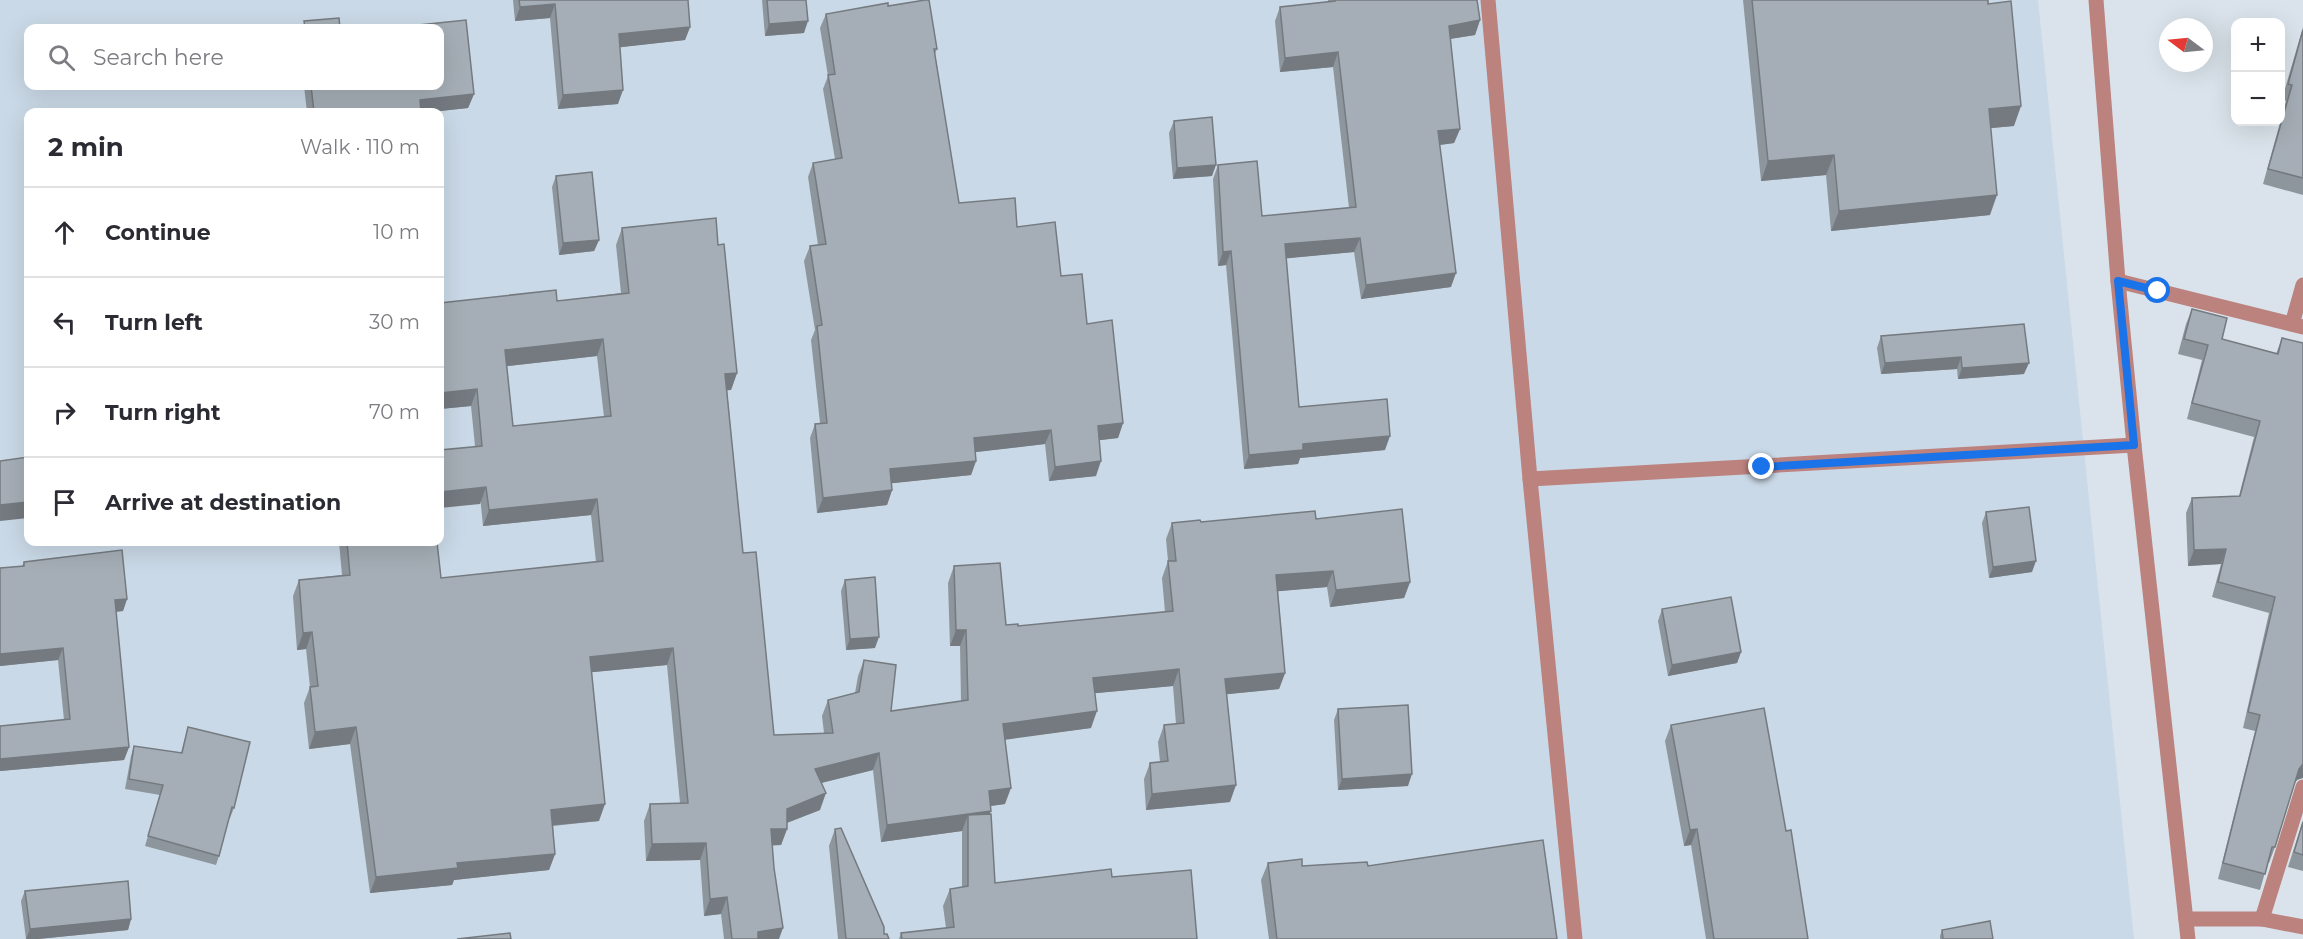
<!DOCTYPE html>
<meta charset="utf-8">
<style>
:root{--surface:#fff;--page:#f2f2f3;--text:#2b2b33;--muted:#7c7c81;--line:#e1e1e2}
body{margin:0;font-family:Montserrat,sans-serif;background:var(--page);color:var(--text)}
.controls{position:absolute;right:18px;top:18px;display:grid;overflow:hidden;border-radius:12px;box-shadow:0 6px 24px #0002}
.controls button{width:54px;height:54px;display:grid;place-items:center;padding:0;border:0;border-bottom:2px solid var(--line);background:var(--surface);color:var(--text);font:30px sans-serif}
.compass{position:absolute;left:2159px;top:18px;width:54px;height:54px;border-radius:50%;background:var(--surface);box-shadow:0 6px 24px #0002;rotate:286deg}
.stop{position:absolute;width:18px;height:18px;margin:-14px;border:4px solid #1a73e8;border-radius:50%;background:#fff}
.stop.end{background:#1a73e8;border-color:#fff;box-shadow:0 2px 6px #0008}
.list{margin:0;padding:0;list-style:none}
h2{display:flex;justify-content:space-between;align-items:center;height:78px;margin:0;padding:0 24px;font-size:26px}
h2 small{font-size:20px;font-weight:400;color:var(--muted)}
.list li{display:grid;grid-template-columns:39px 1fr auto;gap:18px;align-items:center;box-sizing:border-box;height:90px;padding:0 24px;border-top:2px solid var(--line)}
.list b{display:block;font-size:22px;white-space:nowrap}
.list em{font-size:20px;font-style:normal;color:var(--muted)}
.icon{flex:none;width:33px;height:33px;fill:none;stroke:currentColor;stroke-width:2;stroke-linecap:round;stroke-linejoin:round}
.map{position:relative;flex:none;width:2303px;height:939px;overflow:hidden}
.search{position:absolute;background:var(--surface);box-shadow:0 6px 24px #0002;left:24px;top:24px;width:420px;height:66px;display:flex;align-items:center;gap:15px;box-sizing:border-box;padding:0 21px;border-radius:12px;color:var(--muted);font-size:22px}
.panel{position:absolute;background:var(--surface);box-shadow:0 6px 24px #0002;left:24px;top:108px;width:420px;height:438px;border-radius:12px}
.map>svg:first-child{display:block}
.built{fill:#cad9e7;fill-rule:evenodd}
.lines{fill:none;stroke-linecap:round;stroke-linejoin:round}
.minor{stroke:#bb827e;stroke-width:15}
.wall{fill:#8e969d;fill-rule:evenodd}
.shaded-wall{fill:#747a7f}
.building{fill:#a5aeb6;stroke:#747a7f;stroke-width:1.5;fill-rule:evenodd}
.route{stroke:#1a73e8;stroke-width:8}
</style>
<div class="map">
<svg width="2303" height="939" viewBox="0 0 2303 939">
<rect width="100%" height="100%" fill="#dae3eb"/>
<!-- built -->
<path class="built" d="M0 0H2038L2134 939H0ZM28 28H440V86H28ZM28 112H440V542H28Z"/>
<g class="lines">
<!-- minor -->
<g class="minor">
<path d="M1488 0 1530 479 1575 939"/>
<path d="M2096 0 2118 281 2134 445 2188 939"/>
<path d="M2118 281 2303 327"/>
<path d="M2292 324 2303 285"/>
<path d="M1530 479 2134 445"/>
<path d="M2186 919H2262L2303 927"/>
<path d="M2262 919 2303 787"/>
</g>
</g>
<!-- wall -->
<g class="wall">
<path d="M513 0H688L690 27 685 40 620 47 618 104 558 109 550 18 515 21Z"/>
<path d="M762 0H806L804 33 765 36Z"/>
<path d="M1328 0H1477L1480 20 1475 35 1450 39 1460 129 1454 143 1439 145 1451 287 1361 299 1354 252 1286 258 1299 407 1385 450 1300 458 1298 464 1244 469 1226 265 1218 266 1213 179 1218 165 1262 216 1349 208 1333 67 1280 72 1275 21 1280 7 1328 2Z"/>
<path d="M1743 0H1988L2014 126 1990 128V215L1831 231 1826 175 1761 181Z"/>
<path d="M888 6 937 49 935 54 959 203 1017 227 1061 276 1087 324 1123 423 1118 438 1099 440 1096 476 1049 481 1045 444 975 452 976 461 971 475 892 483V490L887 505 817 513 810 438 815 424 820 423 811 340 815 330 804 261 810 246 818 245 808 177 813 163 835 159 823 89 828 76 820 28 826 14Z"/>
<path d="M466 20 474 94 468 108 431 112H307L304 86H440V28H418L419 25Z"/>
<path d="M2303 27V195L2263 184 2286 101 2282 99Z"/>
<path d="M1174 121 1212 176 1173 179 1169 133Z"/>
<path d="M556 176 599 240 594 251 559 255 552 187Z"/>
<path d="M622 228 718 245 737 373 731 390H727L743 553 774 735 824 733 822 716 828 700 855 693 858 676 864 660 891 711 961 701 960 646H950L948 583 954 566 1006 625 1018 626 1165 612 1162 578 1168 561 1166 539 1172 523 1316 519 1410 582 1404 598 1330 607 1327 587 1278 591 1285 673 1279 689 1227 694 1230 802 1146 810 1144 779 1150 763 1160 762 1158 742 1164 725 1176 724 1173 686 1095 693 1091 728 1005 739V804L990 806 991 811 989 814 995 883 1112 877 1197 939H899L901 933 946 928 943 906 950 889 962 887V831L881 842 873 770 821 783 820 810 787 823V829L781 845H772L779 939H724L721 914 704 916 700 860 646 861 644 821 650 804 680 803 667 665 592 672 599 821 553 826 555 854 549 870 454 880 452 885 370 893 350 744 309 749 304 703 310 687 306 649 297 650 293 596 299 580 342 575 339 542H437L441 578 596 562 591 515 483 526 471 406 440 409V303L557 301 621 293 616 245ZM597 356 604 417 513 426 507 366Z"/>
<path d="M2192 309 2222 339 2276 354 2282 338 2297 780 2295 782 2275 847 2269 863 2268 862 2260 890 2218 879 2255 731 2243 728 2269 613 2212 597 2221 564 2188 566 2186 513 2192 498 2239 496 2254 437 2187 419 2202 360 2178 354 2186 324Z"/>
<path d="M1881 336 2024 374 1958 379 1957 369 1881 374 1877 348Z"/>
<path d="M1986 512 2032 572 1989 578 1982 523Z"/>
<path d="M24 562 127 599 123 611 116 612 129 747 124 760 0 771V726L64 720 58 660 0 666V568L22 566Z"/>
<path d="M845 580 875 648 846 650 841 591Z"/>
<path d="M1662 609 1741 652 1737 663 1668 676 1658 621Z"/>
<path d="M1338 709 1408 786 1338 790 1334 720Z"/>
<path d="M1671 725 1786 831 1808 939H1706L1691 845 1684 846 1665 741Z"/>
<path d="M188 727 234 808 230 818H229L219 856 216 865 145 846 160 795 125 789 131 756 134 746 181 753Z"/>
<path d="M2303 820V871L2288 867Z"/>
<path d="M835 829 884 934 889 939H838L829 846Z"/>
<path d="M1268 863 1302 866H1368L1557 939H1269L1261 880Z"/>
<path d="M25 891 131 919 128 930 38 939H26L21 901Z"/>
<path d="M1942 930 1993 939H1940V936Z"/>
</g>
<!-- shaded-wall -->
<g class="shaded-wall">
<path d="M555 4 550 18 515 21 520 7Z"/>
<path d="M1480 20 1475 35 1443 40 1449 26Z"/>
<path d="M808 21 804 33 765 36 769 24Z"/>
<path d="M690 27 685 40 614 48 619 34Z"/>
<path d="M1338 52 1333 67 1280 72 1285 58Z"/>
<path d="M623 90 618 104 558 109 563 95Z"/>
<path d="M474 94 468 108 431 112H415L420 100Z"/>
<path d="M2021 106 2014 126 1981 129 1989 109Z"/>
<path d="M1460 129 1454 143 1432 146 1438 131Z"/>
<path d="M1834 155 1826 175 1761 181 1768 161Z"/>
<path d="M1216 165 1212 176 1173 179 1177 168Z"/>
<path d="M1997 195 1990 215 1831 231 1839 211Z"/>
<path d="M1360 238 1354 252 1280 259 1285 244Z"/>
<path d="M599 240 594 251 559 255 563 243Z"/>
<path d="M1231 251 1226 265 1218 266 1223 252Z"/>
<path d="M1456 273 1451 287 1361 299 1366 285Z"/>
<path d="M603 339 597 356 499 367 505 350Z"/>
<path d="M1961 357 1957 369 1881 374 1885 363Z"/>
<path d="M2029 363 2024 374 1958 379 1962 368Z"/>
<path d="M737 373 731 390 719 391 725 374Z"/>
<path d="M477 389 471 406 440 409V393Z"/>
<path d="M1123 423 1118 438 1093 441 1098 426Z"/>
<path d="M1051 430 1045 444 968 453 974 438Z"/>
<path d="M1390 436 1385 450 1300 458 1298 464 1244 469 1249 455 1303 444Z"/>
<path d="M976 461 971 475 885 484 890 469Z"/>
<path d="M1101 461 1096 476 1049 481 1055 467Z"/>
<path d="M486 487 480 504 440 508V492Z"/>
<path d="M892 490 887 505 817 513 823 498Z"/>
<path d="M597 499 591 515 483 526 489 510Z"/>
<path d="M28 502V518L0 521V505Z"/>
<path d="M2226 549 2221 564 2188 566 2194 550Z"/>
<path d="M2036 561 2032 572 1989 578 1993 567Z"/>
<path d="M1333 571 1327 587 1270 592 1276 575Z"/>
<path d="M1410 582 1404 598 1330 607 1336 590Z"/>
<path d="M127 599 123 611 110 612 115 600Z"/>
<path d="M956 630H966L960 646H950Z"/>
<path d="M312 632 306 649 297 650 303 633Z"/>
<path d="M879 637 875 648 846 650 850 639Z"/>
<path d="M63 648 58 660 0 666V654Z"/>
<path d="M673 648 667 665 584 673 590 657Z"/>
<path d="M1741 652 1737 663 1668 676 1672 665Z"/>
<path d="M1179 669 1173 686 1087 694 1093 678Z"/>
<path d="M1285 673 1279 689 1219 695 1225 679Z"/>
<path d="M1097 711 1091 728 997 741 1003 724Z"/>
<path d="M356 727 350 744 309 749 315 732Z"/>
<path d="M129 747 124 760 0 771V759Z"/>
<path d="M879 753 873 770 809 786 815 769Z"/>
<path d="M2303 764V778L2297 780 2294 784 2299 769Z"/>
<path d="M1412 774 1408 786 1338 790 1342 779Z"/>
<path d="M1236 785 1230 802 1146 810 1152 794Z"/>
<path d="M1011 788 1005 804 983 807 989 791Z"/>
<path d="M826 793 820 810 781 825 787 809Z"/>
<path d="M605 804 599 821 545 826 551 810Z"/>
<path d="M991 811 985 827 968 815 962 831 881 842 887 825Z"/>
<path d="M771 829H787L781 845 765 846Z"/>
<path d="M1697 829 1691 845 1684 846 1690 830Z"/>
<path d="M706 843 700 860 646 861 652 844Z"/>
<path d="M555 854 549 870 454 880 452 885 370 893 376 877 457 863Z"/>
<path d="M727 897 721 914 704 916 710 899Z"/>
<path d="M131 919 128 930 38 939H26L30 929Z"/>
<path d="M783 928 779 939H755L758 932Z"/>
</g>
<!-- building -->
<g class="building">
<path d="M519 0H688L690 27 619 34 623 90 563 95 555 4 520 7Z"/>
<path d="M767 0H806L808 21 769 24Z"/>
<path d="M925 0H929L937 49H934L959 203 1015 198 1017 227 1055 222 1061 276 1082 274 1087 324 1112 320 1123 423 1098 426 1101 461 1055 467 1051 430 974 438 976 461 890 469 892 490 823 498 815 424 827 423 817 326 822 325 810 246 826 244 813 163 842 158 828 75 835 74 826 14 888 3V6Z"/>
<path d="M1335 0H1477L1480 20 1449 26 1460 129 1438 131 1456 273 1366 285 1360 238 1285 244 1299 407 1387 399 1390 436 1303 444V450L1249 455 1231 251 1223 252 1218 165 1257 161 1262 216 1356 207 1338 52 1285 58 1280 7 1335 1Z"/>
<path d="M1752 0H1988V4L2011 1 2021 106 1989 109 1997 195 1839 211 1834 155 1768 161Z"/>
<path d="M339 18 340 28H305L304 21Z"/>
<path d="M466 20 474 94 420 100 421 112H314L311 86H440V28H419V25Z"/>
<path d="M2303 30V178L2268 169 2292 85 2288 84Z"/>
<path d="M1212 117 1216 165 1177 168 1174 121Z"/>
<path d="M592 172 599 240 563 243 556 176Z"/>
<path d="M716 218 718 245 724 244 737 373 725 374 743 553 756 552 774 735 833 733 828 700 859 692 864 660 896 665 891 711 968 700 966 630H956L954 566 1000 563 1006 625 1018 624V626L1173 611 1168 561H1176L1172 523 1200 520 1201 522 1315 511 1316 519 1402 509 1410 582 1336 590 1333 571 1276 575 1285 673 1225 679 1236 785 1152 794 1150 763 1168 761 1164 725 1184 723 1179 669 1093 678 1097 711 1003 724 1011 788 989 791 991 811 887 825 879 753 815 769 826 793 787 809V829H771L774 868 783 928 758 932V939H732L727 897 710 899 706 843 652 844 650 804 688 803 673 648 590 657 605 804 551 810 555 854 457 863 458 868 376 877 356 727 315 732 310 687 318 686 312 632 303 633 299 580 350 575 347 542H437L441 578 603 561 597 499 489 510 486 487 440 492V450L482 446 477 389 440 393V303L556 290 557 301 629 293 622 228ZM603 339 611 416 513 426 505 350Z"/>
<path d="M2192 309 2227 318 2222 339 2278 354 2282 338 2303 343V764L2299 769 2275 847H2272L2265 874 2223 863 2260 715 2248 712 2275 597 2218 582 2226 549 2194 550 2192 498 2240 496 2260 421 2192 403 2208 345 2184 339Z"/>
<path d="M2024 324 2029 363 1962 368 1961 357 1885 363 1881 336Z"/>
<path d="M28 457V502L0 505V461Z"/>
<path d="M2029 507 2036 561 1993 567 1986 512Z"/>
<path d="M122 550 127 599 115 600 129 747 0 759V726L70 719 63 648 0 654V568L24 566V562Z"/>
<path d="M875 577 879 637 850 639 845 580Z"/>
<path d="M1731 597 1741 652 1672 665 1662 609Z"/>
<path d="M1408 705 1412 774 1342 779 1338 709Z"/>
<path d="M1764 708 1786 831 1791 830 1808 939H1714L1697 829 1690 830 1671 725Z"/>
<path d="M188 727 250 742 234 808 232 807 219 856 148 836 163 785 129 779 134 746 182 753Z"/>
<path d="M991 814 995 883 1111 869 1112 877 1191 870 1197 939H902L901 933 954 927 950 889 968 886V815Z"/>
<path d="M2303 822V855L2294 852Z"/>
<path d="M841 828 884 927V934H887L889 939H846L835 829Z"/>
<path d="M1543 840 1557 939H1277L1268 863 1302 859V866L1367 862 1368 866Z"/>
<path d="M128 881 131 919 30 929 25 891Z"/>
<path d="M1990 921 1993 939H1943L1942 930Z"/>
<path d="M510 933 511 939H457Z"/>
</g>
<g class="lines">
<!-- route -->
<path class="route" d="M1762 467 2134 445 2118 281 2158 291"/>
</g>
</svg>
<div class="controls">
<button>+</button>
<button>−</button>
</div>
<svg class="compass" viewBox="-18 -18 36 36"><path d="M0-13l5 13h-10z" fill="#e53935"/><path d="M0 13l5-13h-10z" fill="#7c7c81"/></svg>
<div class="stop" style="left:2158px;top:291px"></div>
<div class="stop end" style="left:1762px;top:467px"></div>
<div class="search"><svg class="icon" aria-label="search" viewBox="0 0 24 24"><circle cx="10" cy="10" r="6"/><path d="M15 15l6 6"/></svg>Search here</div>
<section class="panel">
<h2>2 min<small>Walk · 110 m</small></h2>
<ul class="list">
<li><svg class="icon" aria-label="ahead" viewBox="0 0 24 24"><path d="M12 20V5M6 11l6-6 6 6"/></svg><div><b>Continue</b></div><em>10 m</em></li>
<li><svg class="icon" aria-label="left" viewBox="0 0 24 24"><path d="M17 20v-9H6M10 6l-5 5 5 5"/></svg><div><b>Turn left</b></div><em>30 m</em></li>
<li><svg class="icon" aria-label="right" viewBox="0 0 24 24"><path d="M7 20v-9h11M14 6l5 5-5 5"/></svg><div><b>Turn right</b></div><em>70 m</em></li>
<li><svg class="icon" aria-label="arrive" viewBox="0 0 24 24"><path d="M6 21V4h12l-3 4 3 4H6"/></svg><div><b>Arrive at destination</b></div></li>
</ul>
</section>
</div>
